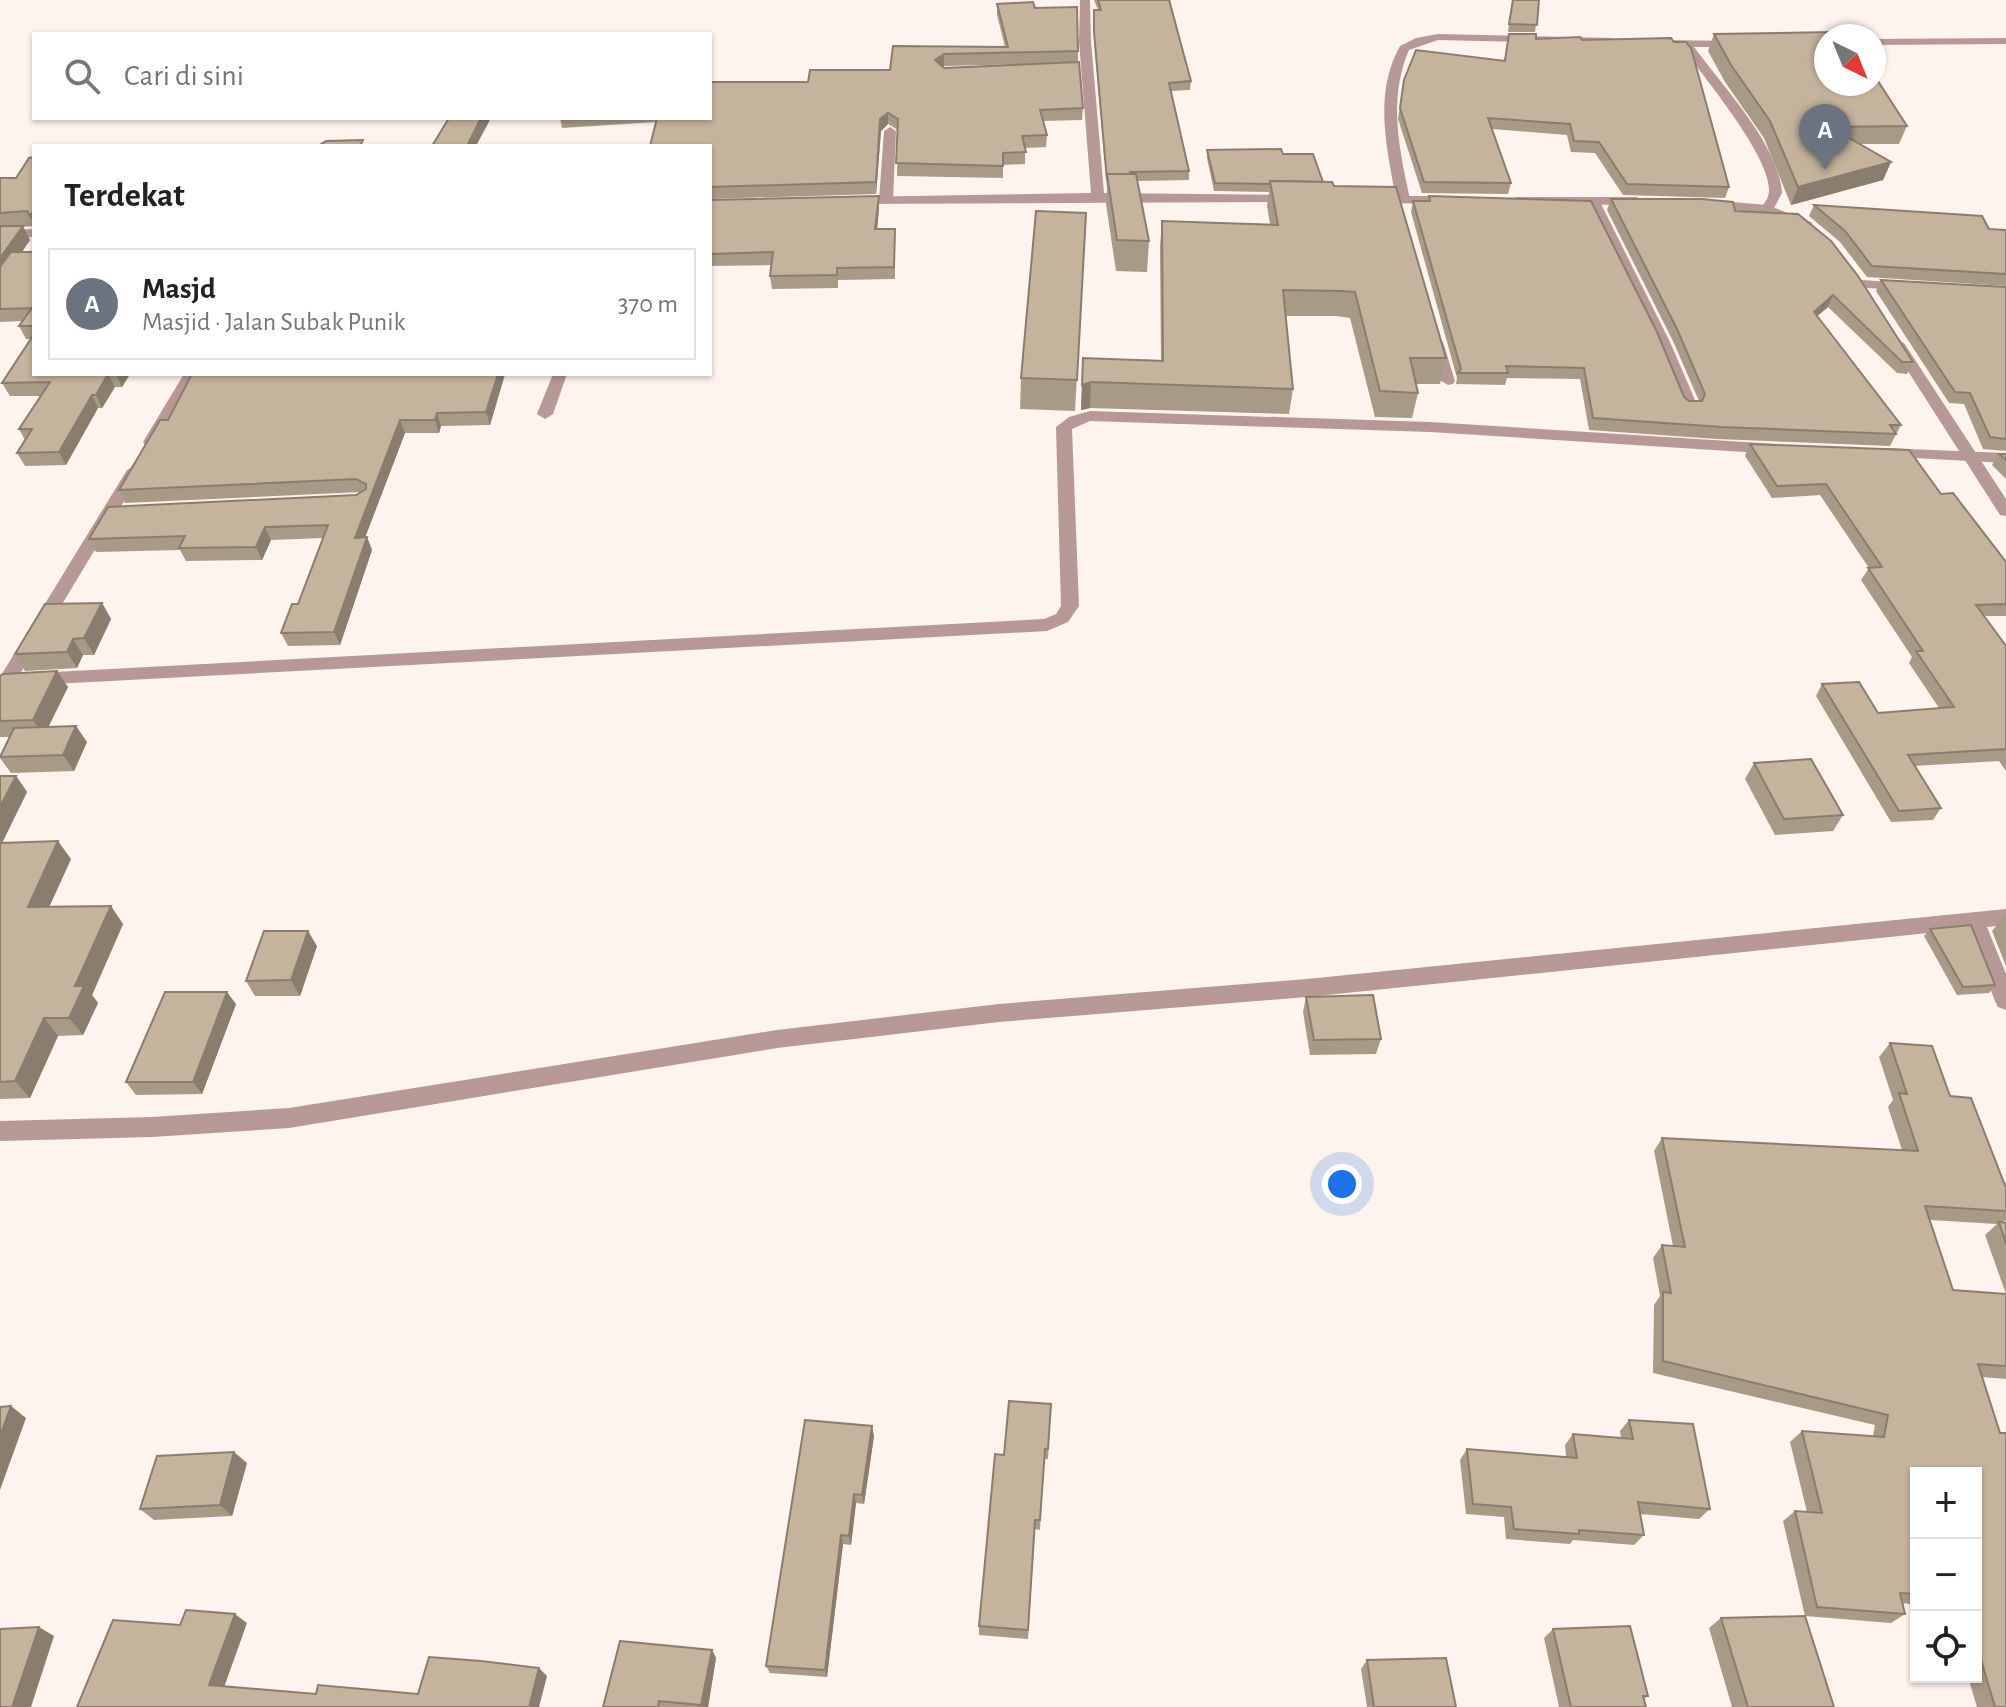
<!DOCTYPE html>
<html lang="id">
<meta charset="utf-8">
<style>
:root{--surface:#fff;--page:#f6f6f6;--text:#222;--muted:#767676;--line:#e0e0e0;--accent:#0b8043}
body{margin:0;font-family:"Alegreya Sans",sans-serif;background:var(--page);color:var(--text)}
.controls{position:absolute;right:24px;bottom:24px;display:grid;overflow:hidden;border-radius:0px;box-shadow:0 2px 6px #0004}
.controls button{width:72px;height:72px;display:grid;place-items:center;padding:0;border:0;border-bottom:2px solid var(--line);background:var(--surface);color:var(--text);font:40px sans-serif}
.compass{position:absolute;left:1814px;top:24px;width:72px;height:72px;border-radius:50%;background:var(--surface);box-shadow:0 2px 6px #0004;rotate:137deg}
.you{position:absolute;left:1342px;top:1184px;width:28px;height:28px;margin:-20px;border:6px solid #fff;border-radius:50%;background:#1a73e8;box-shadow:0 0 0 12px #1a73e833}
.badge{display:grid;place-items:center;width:52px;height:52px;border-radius:50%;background:var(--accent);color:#fff;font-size:26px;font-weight:700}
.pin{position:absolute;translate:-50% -66px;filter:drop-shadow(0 2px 4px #0008)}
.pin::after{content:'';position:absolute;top:42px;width:28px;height:24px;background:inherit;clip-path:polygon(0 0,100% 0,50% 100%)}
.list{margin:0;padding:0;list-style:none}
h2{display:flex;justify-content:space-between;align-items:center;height:104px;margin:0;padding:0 32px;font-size:34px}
h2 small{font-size:26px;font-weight:400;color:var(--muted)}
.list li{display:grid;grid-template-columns:52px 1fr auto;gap:24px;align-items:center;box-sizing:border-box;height:112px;margin:0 16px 16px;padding:0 16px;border:2px solid var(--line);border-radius:0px}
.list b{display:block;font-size:30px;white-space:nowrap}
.list p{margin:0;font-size:26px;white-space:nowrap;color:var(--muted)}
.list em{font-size:26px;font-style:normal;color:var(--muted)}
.icon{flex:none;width:44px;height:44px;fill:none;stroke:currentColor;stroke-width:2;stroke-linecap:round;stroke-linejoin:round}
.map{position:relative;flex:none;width:2006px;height:1707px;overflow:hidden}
.search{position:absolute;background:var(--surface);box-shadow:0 2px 6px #0004;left:32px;top:32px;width:680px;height:88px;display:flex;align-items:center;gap:20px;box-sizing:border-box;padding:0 28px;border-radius:0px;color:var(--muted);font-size:30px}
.panel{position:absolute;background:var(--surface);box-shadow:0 2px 6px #0004;left:32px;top:144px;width:680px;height:232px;border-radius:0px}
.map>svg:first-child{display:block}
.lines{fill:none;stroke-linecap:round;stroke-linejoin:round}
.minor{fill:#b79895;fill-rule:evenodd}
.tertiary{fill:#b79895;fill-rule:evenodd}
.wall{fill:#a99a86;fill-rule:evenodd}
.shaded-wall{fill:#8a7d6d}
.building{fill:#c5b39c;stroke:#8a7d6d;stroke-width:2}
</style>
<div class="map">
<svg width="2006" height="1707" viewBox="0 0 2006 1707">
<rect width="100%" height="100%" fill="#fef3ed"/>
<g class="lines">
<!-- minor -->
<g class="minor">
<path d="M1438 34 1611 38 1617 41 1611 44 1438 40 1409 50C1388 99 1399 148 1410 199L1403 203 1396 199C1387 148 1373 94 1400 46L1416 38Z"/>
<path d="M2006 38V44L1874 45V39Z"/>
<path d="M1663 40 1735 41 1741 44 1735 47H1694C1721 84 1779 145 1782 193L1772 212 1760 209C1764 204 1768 199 1769 192 1772 158 1703 76 1682 47L1659 45 1657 43Z"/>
<path d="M890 127 896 131 893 200 886 204 879 200 884 131Z"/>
<path d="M1587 197 1599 200 1670 342 1698 407 1695 410H1685L1682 407 1656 342 1585 200Z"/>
<path d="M1861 280 1906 283 1913 287 1906 291 1856 287V281Z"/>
<path d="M1436 338 1443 342 1455 381 1453 384 1448 385 1441 381 1429 342Z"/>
<path d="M184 374H198L157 445H145L143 442Z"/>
<path d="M553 374H567L553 414 545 419 537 414Z"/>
<path d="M1090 411 1430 422 1776 444 1784 449 1776 454 1430 432 1090 421 1072 429 1079 606 1068 622 1047 631 35 685 26 679 35 673 1044 619 1056 614 1061 606 1056 427 1069 417Z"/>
<path d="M1884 448 2006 453V463L1878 456 1876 453Z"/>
<path d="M135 465 143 470 6 697 0 698V677L127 470Z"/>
<path d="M2006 909V925L1987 927 2006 974V1010L1998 1007 1995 1001 1967 929 1307 997 999 1022 777 1048 289 1128 152 1137 0 1141V1121L152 1117 289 1108 777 1030 999 1004 1307 979Z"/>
</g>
<!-- tertiary -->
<g class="tertiary">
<path d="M1080 0H1090L1091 41 1104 193 1293 195 1298 196V202L848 204V198L853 197 1091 193 1079 41Z"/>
<path d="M1368 196H1453L1460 200 1453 204 1373 203 1368 202Z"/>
<path d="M1516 197H1637L1644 201 1637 205 1521 204 1514 200Z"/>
<path d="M1709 200 1767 205 1813 223 1806 227 1765 213 1704 207 1702 204Z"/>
<path d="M34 229V237L0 238V230Z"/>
<path d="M1897 339 1904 343 2006 499V516L2000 515 1890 343Z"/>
</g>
</g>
<!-- wall -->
<g class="wall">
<path d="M1094 0H1170L1191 81 1190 90 1171 91 1189 171V180L1137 181 1149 241 1147 272 1116 271 1106 204 1107 189 1094 41V10H1098Z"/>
<path d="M1512 0H1539L1535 32H1508Z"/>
<path d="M997 4 1035 8 1078 51V62L1083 108 1082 120 1043 121 1047 135 1046 147 1025 148V164L1003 165V178L897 176 898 130 888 124 881 131 876 194 710 199V146L656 122 562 128 560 118H710L808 82 890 70 893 46 1005 47 997 15ZM1066 63 944 68 942 67 944 66Z"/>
<path d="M1509 34 1536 39 1729 187 1725 198 1623 195 1595 153 1571 152 1567 135 1492 129 1511 183 1508 194 1422 193 1398 119 1404 80 1504 61Z"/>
<path d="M1714 34 1907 126 1899 144H1860L1891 162 1883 180 1791 205 1764 138 1725 82 1708 51Z"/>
<path d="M1207 150 1283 154 1323 182 1334 186 1446 358 1440 384H1416L1418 393 1412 418 1375 417 1350 318 1336 316H1285L1293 389 1289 414 1090 408 1081 410 1083 358 1161 360 1160 246 1162 221 1270 224 1267 206 1269 192 1214 191 1207 158Z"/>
<path d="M34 157V226L23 227 30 240 22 252H34V374H130L122 387H115L102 408H98L66 465 25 466 17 453 25 440 19 429 41 396H10L2 383 31 339H26L19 326 22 321 0 322V178H16Z"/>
<path d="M879 196V208L877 229H895V279L838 280V288L772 289 770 276 772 265 710 266V200Z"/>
<path d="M1429 196 1689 401H1699L1673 341 1607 210 1611 199 1735 211 1913 362 1907 374 1897 373 1828 307 1817 316 1901 425 1890 446 1717 439 1589 430 1580 379 1507 378 1505 385 1456 384 1457 378 1411 212 1413 201H1428Z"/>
<path d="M1814 205 1989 229 2006 230V286L1867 277 1840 242 1809 216Z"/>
<path d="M1086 213 1075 411 1020 409 1021 378Z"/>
<path d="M1881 280 2006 287V451L1983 449 1964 404 1949 403 1876 291Z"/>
<path d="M192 374H505L490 425 441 426 439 433H405L365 537H367L372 550 340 645 288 646 281 633 298 604 323 538 271 540 262 560 186 561 180 550 96 552 89 539 356 495 361 492 125 503 119 490 168 420Z"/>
<path d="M1750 444 1941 494 2006 562V616H1984L2006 646V771L1999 761 1914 766 1941 808 1933 820 1891 822 1816 696 1822 684 1878 713 1939 708 1909 663 1912 657 1861 580 1869 568 1820 495 1772 498 1745 456Z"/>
<path d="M1999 454H2006V479L1992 465Z"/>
<path d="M102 603 111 619 94 655H83L77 668 25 671 15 654Z"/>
<path d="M0 676 68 687 48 727 87 742 74 771 11 773 0 758 9 737H0Z"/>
<path d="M1754 763 1843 815 1833 831 1775 835 1745 779Z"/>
<path d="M0 776H16L27 792 2 843 71 859 49 907 123 924 92 995 98 1003 83 1035 58 1036 30 1098 0 1099Z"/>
<path d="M2006 914V966L1992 931Z"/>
<path d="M1930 929 1995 985 1989 993 1957 995 1924 936Z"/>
<path d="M317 946 300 996H255L246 981Z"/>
<path d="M1306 997 1381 1039 1376 1054 1310 1055 1303 1012Z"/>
<path d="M236 1004 202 1094 136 1095 126 1082Z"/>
<path d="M1890 1043 1950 1096 2006 1188V1220L2003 1223H2006V1379L1982 1377 2006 1707H1977L1968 1677H1976V1473H1916V1605L1903 1603 1905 1614 1891 1623 1805 1616 1783 1521 1795 1511 1807 1512 1790 1442 1802 1431 1873 1436 1875 1425 1653 1373 1654 1305 1660 1296 1653 1258 1662 1245 1673 1246 1654 1151 1662 1138 1902 1150 1888 1107 1893 1100 1879 1057ZM1930 1220 1997 1224 1985 1235 2006 1294 1953 1290Z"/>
<path d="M1051 1404 1048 1459H1044L1040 1530 1035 1529 1028 1639 979 1635V1626Z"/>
<path d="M1629 1420 1710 1509 1699 1519 1640 1514 1644 1535 1634 1545 1573 1540 1570 1544 1506 1539 1504 1517 1466 1514 1460 1460 1467 1449 1566 1457 1565 1445 1573 1434 1621 1438 1620 1431Z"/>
<path d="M874 1436 864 1504 856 1503 851 1545 843 1544 827 1677 770 1673 766 1666Z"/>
<path d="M247 1463 232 1516 154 1520 140 1509Z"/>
<path d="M1721 1618 1834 1707H1732L1709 1628Z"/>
<path d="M1553 1629 1648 1696 1644 1699 1646 1707H1559L1544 1638Z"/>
<path d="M712 1650 716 1658 708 1707H603Z"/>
<path d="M1367 1660 1456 1707H1367L1361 1669Z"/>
</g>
<!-- shaded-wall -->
<g class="shaded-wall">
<path d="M944 54V66L935 72V60Z"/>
<path d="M888 113V124L881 131 876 194V182L880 119Z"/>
<path d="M481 118H491L476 146H467Z"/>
<path d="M1891 162 1883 180 1791 205 1798 187Z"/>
<path d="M879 196V208L876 241 875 229Z"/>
<path d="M34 210V224L30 216Z"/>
<path d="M23 226 30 240 4 278 0 271V258Z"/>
<path d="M1833 295 1828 307 1809 323 1814 312Z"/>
<path d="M108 374 115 387 102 408 96 395Z"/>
<path d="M116 374H130L122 387Z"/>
<path d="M498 374H505L490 425 486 412Z"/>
<path d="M1091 382 1090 408 1081 410 1082 385Z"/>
<path d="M92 395 98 408 66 465 59 452Z"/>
<path d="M437 413 441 426 439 433 435 420Z"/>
<path d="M400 420 405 433 360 551 355 538Z"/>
<path d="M265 527 271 540 262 560 256 547Z"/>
<path d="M367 537 372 550 340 645 334 632Z"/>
<path d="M102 603 111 619 94 655 84 638Z"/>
<path d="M73 639 83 655 77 668 67 652Z"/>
<path d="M57 671 68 687 44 736 33 720Z"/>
<path d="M76 726 87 742 74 771 63 755Z"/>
<path d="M16 776 27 792 2 843 0 841V807Z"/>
<path d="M58 841 71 859 41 925 28 907Z"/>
<path d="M111 906 123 924 92 995 98 1003 83 1035 69 1018 75 986Z"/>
<path d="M308 931 317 946 300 996 291 980Z"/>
<path d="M227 992 236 1004 202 1094 193 1082Z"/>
<path d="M44 1018 58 1036 30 1098 15 1081Z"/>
<path d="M11 1406 26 1418 0 1490V1436Z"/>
<path d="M872 1426 874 1436 864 1504 862 1495Z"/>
<path d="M234 1452 247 1463 232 1516 220 1505Z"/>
<path d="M854 1494 856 1503 851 1545 849 1536Z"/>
<path d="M841 1535 843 1544 827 1677 825 1670Z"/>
<path d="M235 1614 247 1623 222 1693 209 1685Z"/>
<path d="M39 1627 54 1636 31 1707H12Z"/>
<path d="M712 1650 716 1658 708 1707H703L701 1705Z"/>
<path d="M539 1668 547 1676 539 1707H529Z"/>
</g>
<!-- building -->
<g class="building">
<path d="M1098 0H1169L1191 81 1169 83 1189 171 1130 172 1131 174H1107V180L1094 32V10H1101Z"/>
<path d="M1513 0H1539L1537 25 1509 24Z"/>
<path d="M1033 2 1035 8 1077 7 1078 51 944 54 935 60 944 68 1079 62 1083 108 1040 110 1047 135 1022 136 1026 152 1003 153V166L896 163 898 119 888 113 880 119 876 182 710 187V146H650L657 118H710V82H808L810 70H890L893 46 1008 47 997 4Z"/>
<path d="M1832 32 1836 36H1826V84H1874V75L1907 126 1830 127 1891 162 1798 187 1770 121 1731 65 1714 34Z"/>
<path d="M1509 34H1536V39L1580 37 1582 40 1671 38 1674 42H1686L1691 48 1729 187 1627 184 1599 142 1574 141 1570 124 1488 118 1511 183 1424 182 1400 108 1404 80 1416 50 1505 61Z"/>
<path d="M449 118H481L467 146H432Z"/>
<path d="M363 140 360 146H318L326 141Z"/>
<path d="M1281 149 1283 154H1313L1323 182 1270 181V184L1215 183 1207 150Z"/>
<path d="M34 157V210L30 216 27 211 0 213V178H16L29 158Z"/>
<path d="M1107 174H1136L1149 241 1117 240Z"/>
<path d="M1270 181 1332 182 1334 186 1396 187 1446 358H1410L1418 393 1380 391 1355 292 1340 291 1283 290 1293 389 1091 382 1082 385 1083 358 1163 361 1162 221 1278 225Z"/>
<path d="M879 196 875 229H895L894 267 837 268V275L770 276 773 252 710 254V200Z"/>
<path d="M1429 196 1591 201 1657 332 1684 397 1689 401H1702L1705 394 1677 329 1611 199H1701L1733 202 1735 211 1798 214 1831 241 1858 276 1913 362H1902L1833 295 1814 312 1901 425H1890L1896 434 1722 427 1593 418 1584 368 1506 366 1508 373H1458L1461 369 1413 201H1430Z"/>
<path d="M1814 205 1982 216 1989 229 2006 230V274L1872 266 1845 231Z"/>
<path d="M1036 211 1086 213 1077 380 1021 378Z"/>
<path d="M0 226H23L0 258Z"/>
<path d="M11 252H34V326H19L32 308 0 309V267Z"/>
<path d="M1881 280 2006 287V439L1990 437 1970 393 1955 392Z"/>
<path d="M34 334V374H116H108L96 395H92L59 452 17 453 32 429H19L50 382 2 383Z"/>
<path d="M192 374H498L486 412 437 413 435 420H400L355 538 367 537 334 632 281 633 292 604H298L328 525 265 527 256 547 179 548 185 536 89 539 108 507 356 495 366 489V484L356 479 119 490 160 420H168Z"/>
<path d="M1750 444 1909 450 1941 494 1953 493 2006 562V604L1976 605 2006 646V749L1908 755 1941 808 1899 811 1822 684 1859 682 1878 713 1954 707 1916 651H1923L1868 568 1882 567 1826 484 1777 486Z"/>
<path d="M1999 454H2006V460Z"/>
<path d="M102 603 84 638 73 639 67 652 15 654 45 604Z"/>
<path d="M57 671 33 720 0 721V676L3 674Z"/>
<path d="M76 726 63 755 0 757 14 728Z"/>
<path d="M1811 759 1843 815 1784 819 1754 763Z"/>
<path d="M0 776H16L0 807Z"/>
<path d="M58 841 28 907 111 906 75 986H84L69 1018H44L15 1081 0 1082V843Z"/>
<path d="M1971 925 1995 985 1963 987 1930 929Z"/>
<path d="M264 931H308L291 980 246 981Z"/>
<path d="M165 992H227L193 1082H126Z"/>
<path d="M1373 995 1381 1039 1314 1040 1306 997Z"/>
<path d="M1890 1043 1932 1046 1950 1096 1971 1098 2006 1188V1211L1925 1206 1953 1290 2006 1294V1366L1978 1364 2000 1433H2006V1707H1995L1976 1643V1473H1916V1594L1900 1593 1905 1614 1817 1607 1795 1511 1822 1513 1802 1431 1884 1437 1888 1415 1663 1361V1292L1671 1293 1662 1245 1685 1247 1662 1138 1918 1151 1899 1093 1907 1094Z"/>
<path d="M1999 1222 2006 1223V1244Z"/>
<path d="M1009 1401 1051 1404 1048 1449H1045L1040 1520H1035L1028 1630 979 1626 995 1454 1004 1455Z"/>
<path d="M11 1406 0 1436V1407Z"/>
<path d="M805 1420 872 1426 862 1495 854 1494 849 1536 841 1535 825 1670 766 1666Z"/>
<path d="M1629 1420 1693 1424 1710 1509 1638 1502 1644 1535 1579 1530V1534L1514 1529 1511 1507 1473 1504 1467 1449 1577 1458 1573 1434 1633 1439Z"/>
<path d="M234 1452 220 1505 140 1509 157 1456Z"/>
<path d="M186 1610 235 1614 209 1685 316 1694 318 1685 418 1694 429 1657 481 1661 539 1668 529 1707H77L113 1620 180 1625Z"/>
<path d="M1805 1616 1834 1707H1748L1721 1618Z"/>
<path d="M1630 1626 1648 1696H1643L1646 1707H1571L1553 1629Z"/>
<path d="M39 1627 12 1707H0V1629Z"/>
<path d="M620 1641 712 1650 701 1705 659 1701 658 1707H603Z"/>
<path d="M1446 1658 1456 1707H1374L1367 1660Z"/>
</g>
</svg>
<div class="controls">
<button>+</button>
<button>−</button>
<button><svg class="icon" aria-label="locate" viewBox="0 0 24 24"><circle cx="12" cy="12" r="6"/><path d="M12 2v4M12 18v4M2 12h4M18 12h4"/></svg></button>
</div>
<svg class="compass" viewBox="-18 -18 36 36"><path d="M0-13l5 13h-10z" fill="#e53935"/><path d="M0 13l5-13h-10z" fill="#767676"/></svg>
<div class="you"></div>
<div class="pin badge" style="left:1825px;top:170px;background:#6b7280">A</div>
<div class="search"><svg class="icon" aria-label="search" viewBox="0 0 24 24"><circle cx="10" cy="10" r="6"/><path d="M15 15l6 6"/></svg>Cari di sini</div>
<section class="panel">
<h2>Terdekat<small></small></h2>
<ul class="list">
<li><span class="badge" style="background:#6b7280">A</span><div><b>Masjd</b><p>Masjid · Jalan Subak Punik</p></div><em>370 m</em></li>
</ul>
</section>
</div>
